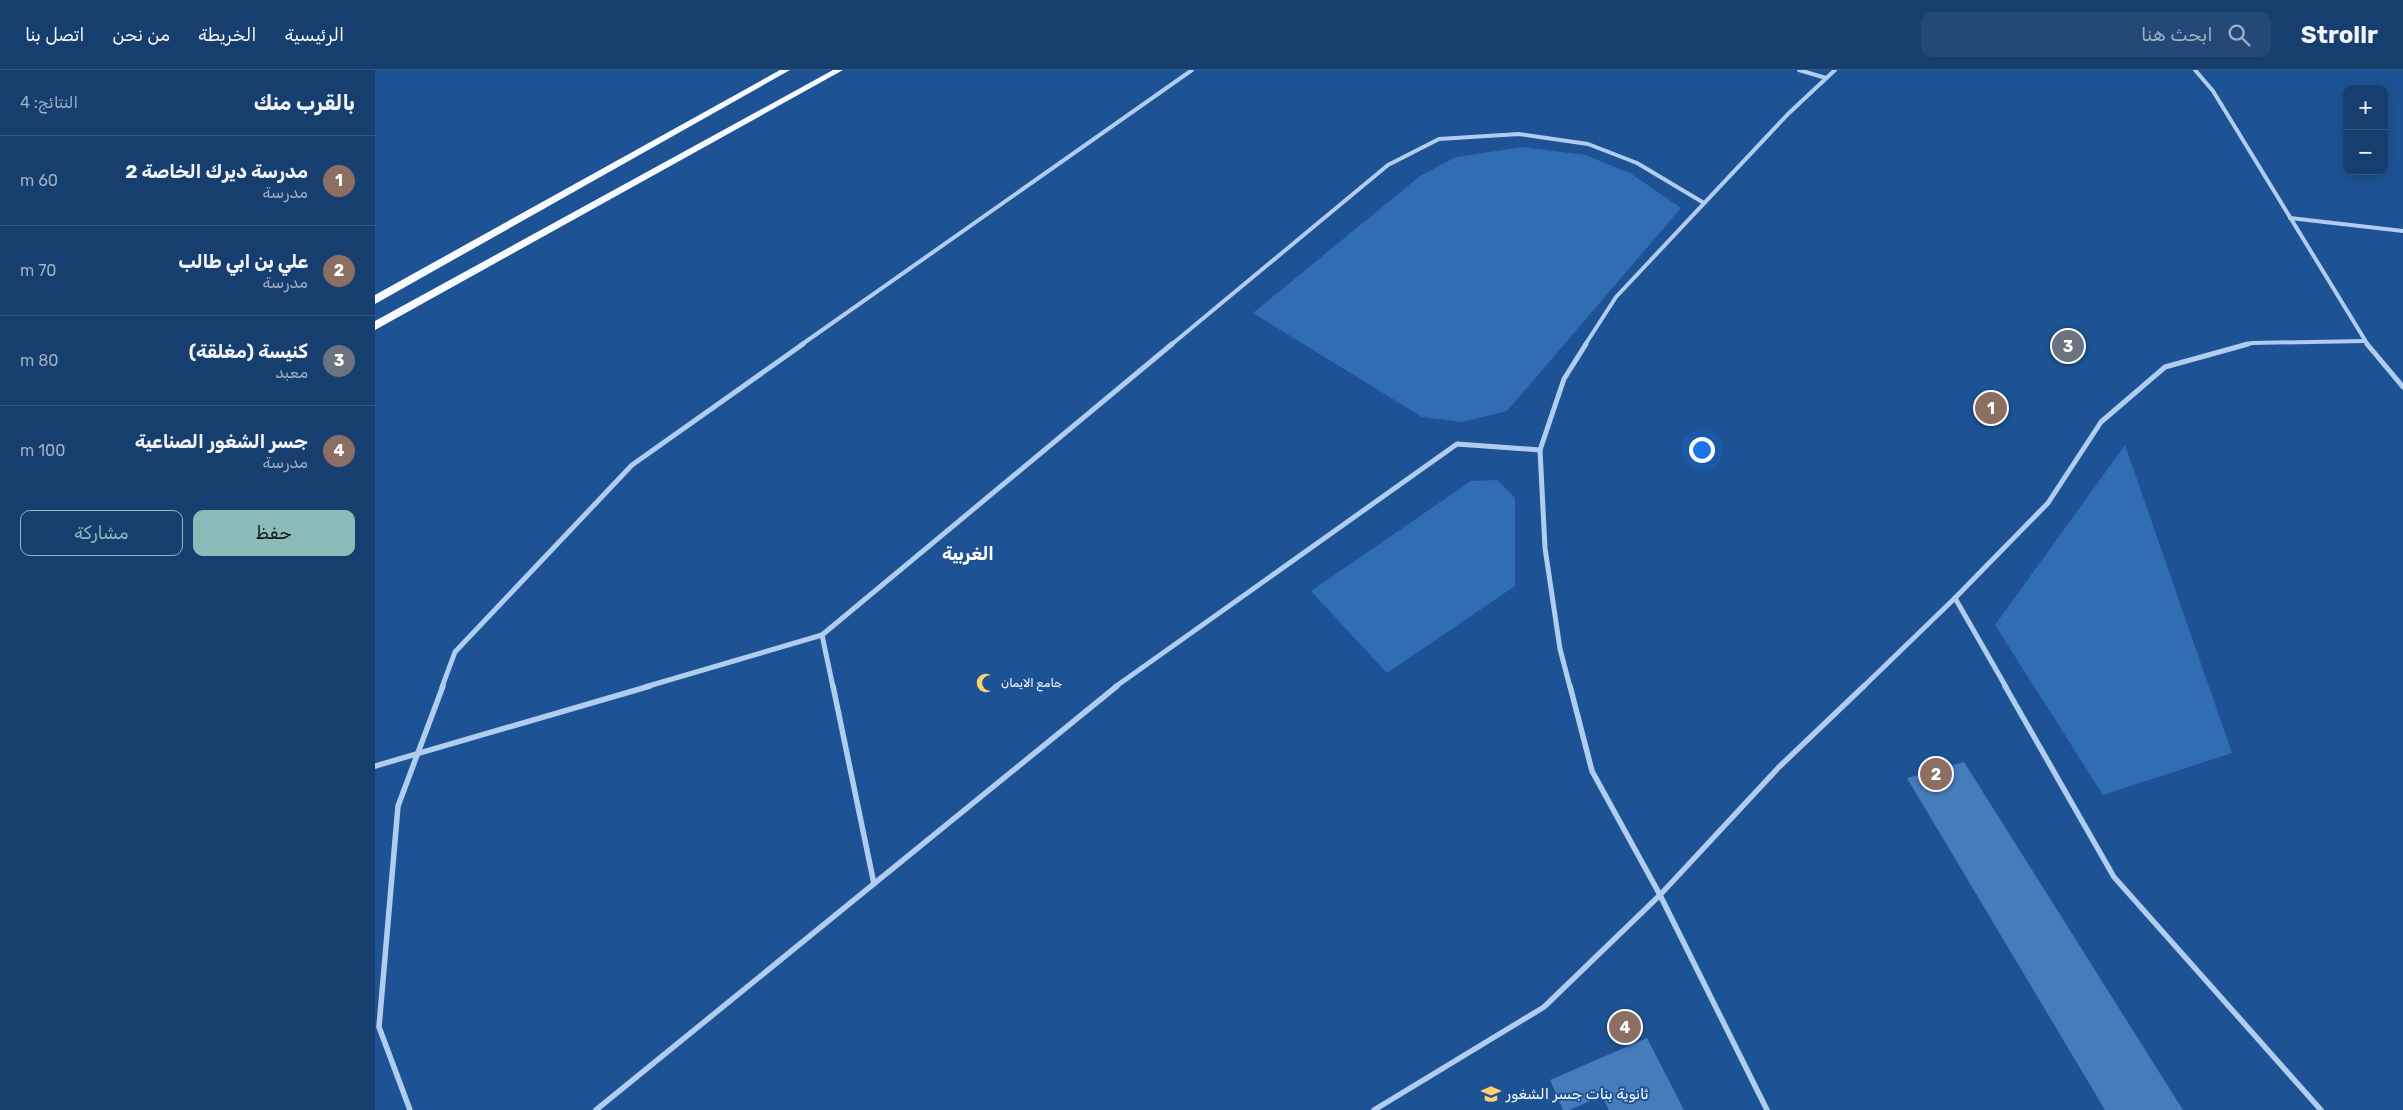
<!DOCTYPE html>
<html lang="ar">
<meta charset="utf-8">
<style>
:root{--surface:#163e6f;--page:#234977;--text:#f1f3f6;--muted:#9eaec3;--line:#355782;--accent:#8bbbb9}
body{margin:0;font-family:Rubik,"Noto Naskh Arabic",sans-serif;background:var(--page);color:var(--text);direction:rtl}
.controls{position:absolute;right:15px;top:15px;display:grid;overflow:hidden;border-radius:10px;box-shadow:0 2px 12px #0003}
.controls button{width:45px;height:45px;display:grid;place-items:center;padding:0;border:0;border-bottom:1px solid var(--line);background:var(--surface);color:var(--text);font:25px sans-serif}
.you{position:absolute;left:1326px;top:379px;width:18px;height:18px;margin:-12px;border:4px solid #fff;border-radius:50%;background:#1a73e8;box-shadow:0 0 0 8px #1a73e833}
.badge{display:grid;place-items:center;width:32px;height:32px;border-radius:50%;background:var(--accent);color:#fff;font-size:16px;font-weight:700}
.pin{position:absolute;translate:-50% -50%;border:2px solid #fff;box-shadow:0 1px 5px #0006}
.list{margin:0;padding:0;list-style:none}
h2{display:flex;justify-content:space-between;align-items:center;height:65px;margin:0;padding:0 20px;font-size:21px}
h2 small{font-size:16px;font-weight:400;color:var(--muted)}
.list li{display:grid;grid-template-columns:32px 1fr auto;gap:15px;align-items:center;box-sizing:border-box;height:90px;padding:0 20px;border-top:1px solid var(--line)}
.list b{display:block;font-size:19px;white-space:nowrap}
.list p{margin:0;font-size:16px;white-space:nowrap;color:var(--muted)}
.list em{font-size:16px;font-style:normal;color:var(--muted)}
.actions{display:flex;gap:10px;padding:15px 20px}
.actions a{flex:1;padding:11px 0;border:1px solid var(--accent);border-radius:10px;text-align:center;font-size:18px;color:var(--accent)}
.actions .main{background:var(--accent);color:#111}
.icon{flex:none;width:28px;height:28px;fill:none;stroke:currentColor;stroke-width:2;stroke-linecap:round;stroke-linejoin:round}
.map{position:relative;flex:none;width:2028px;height:1040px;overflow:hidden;direction:ltr}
header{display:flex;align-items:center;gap:30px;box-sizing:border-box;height:70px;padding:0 25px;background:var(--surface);border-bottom:1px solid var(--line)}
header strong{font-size:24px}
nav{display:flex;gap:28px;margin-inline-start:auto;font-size:18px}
.search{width:350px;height:45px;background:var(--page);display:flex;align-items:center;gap:12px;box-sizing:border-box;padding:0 18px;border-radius:10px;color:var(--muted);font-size:19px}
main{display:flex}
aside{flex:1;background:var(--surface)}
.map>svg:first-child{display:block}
.green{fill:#316db2}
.building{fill:#467cbb}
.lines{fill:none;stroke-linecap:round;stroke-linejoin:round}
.minor-far2{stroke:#b0cdef;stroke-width:4}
.minor-far1{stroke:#b0cdef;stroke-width:5}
.minor{stroke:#b0cdef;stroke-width:5.5}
.primary{fill:#f7faff;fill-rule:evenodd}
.labels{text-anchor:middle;stroke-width:4;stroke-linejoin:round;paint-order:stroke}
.poi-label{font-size:12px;fill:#fff;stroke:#1d5394;text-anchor:start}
.near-poi-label{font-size:15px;fill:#fff;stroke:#1d5394;text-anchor:start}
.district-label{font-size:18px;font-weight:bold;fill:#fff;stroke:#1d5394}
</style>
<header>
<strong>Strollr</strong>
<div class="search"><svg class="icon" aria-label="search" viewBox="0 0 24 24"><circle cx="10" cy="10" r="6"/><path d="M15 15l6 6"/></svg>ابحث هنا</div>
<nav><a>الرئيسية</a><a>الخريطة</a><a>من نحن</a><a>اتصل بنا</a></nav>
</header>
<main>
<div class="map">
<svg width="2028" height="1040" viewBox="0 0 2028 1040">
<rect width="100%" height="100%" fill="#1d5394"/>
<!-- green -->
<g class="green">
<path d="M1148 77 1210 85 1255 103 1306 138 1132 341 1087 352 1047 347 878 243 1045 106 1081 87Z"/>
<path d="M1750 375 1857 683 1728 725 1620 555Z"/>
<path d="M1122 410 1140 428V516L1012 603 936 521 1096 411Z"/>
</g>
<!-- building -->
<g class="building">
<path d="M1589 692 1808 1040H1730L1532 708Z"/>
<path d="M1272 968 1309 1040H1234L1227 1026 1194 1040H1188L1175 1010Z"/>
</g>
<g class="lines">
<!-- minor-far2 -->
<g class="minor-far2">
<path d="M1424 0 1451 8"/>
<path d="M1820 0 1838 21 1993 275"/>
<path d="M1915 148 2028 161"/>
<path d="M426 275 817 0"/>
<path d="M796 275 1013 95 1064 69 1144 64 1213 74 1262 93 1329 133"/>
<path d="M1210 275 1241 227 1413 44 1460 0"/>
<path d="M1868 275 1877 273 1989 271"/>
</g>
<!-- minor-far1 -->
<g class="minor-far1">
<path d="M1992 274 2028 317"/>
<path d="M1580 528 1631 617"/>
<path d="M447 565 458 617"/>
<path d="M67 617 80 582 257 395 428 274"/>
<path d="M270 617 447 565 797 274"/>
<path d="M740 617 1082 374 1165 380"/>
<path d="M1195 617 1185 579 1170 478 1165 380 1189 309 1211 274"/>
<path d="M1488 617 1580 528 1673 433 1726 352 1790 297 1873 274"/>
</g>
<!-- minor -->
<g class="minor">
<path d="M458 616 499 814"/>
<path d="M1195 616 1217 701 1285 825 1403 698 1489 616"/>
<path d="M1630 616 1739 807 1946 1040"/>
<path d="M0 696 275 616"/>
<path d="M35 1040 4 957 23 736 68 616"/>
<path d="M221 1040 742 616"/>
<path d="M999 1040 1169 937 1285 825 1392 1040"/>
</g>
<!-- primary -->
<g class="primary">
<path d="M405 0H415L0 234V225Z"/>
<path d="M458 0H468L0 260V251Z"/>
</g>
</g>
<!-- icons -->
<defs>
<symbol id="mosque-bare" viewBox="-9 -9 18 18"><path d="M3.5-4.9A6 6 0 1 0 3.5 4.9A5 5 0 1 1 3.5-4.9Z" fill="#fed26f" stroke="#1d5394" stroke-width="2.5" paint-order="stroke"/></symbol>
<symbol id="school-bare" viewBox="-9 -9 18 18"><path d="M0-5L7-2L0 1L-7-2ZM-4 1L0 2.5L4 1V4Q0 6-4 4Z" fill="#fed26f" stroke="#1d5394" stroke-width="2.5" paint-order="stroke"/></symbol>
</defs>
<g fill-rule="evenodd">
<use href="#mosque-bare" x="597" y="599" width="28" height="28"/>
<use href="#school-bare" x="1102" y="1010" width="28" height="28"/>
</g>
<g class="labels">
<!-- poi labels -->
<g class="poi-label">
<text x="626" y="617">جامع الايمان</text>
</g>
<!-- near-poi labels -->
<g class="near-poi-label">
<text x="1131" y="1029">ثانوية بنات جسر الشغور</text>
</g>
<!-- district labels -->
<g class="district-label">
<text x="593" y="490">الغربية</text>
</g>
</g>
</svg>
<div class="controls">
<button>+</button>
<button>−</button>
</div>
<div class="you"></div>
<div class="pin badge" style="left:1616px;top:338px;background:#8d6e63">1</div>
<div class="pin badge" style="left:1561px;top:704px;background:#8d6e63">2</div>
<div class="pin badge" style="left:1693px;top:276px;background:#6b7280">3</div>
<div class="pin badge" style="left:1250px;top:957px;background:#8d6e63">4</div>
</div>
<aside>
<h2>بالقرب منك<small>النتائج: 4</small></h2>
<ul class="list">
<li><span class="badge" style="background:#8d6e63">1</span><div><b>مدرسة ديرك الخاصة 2</b><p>مدرسة</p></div><em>60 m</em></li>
<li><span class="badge" style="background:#8d6e63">2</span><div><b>علي بن ابي طالب</b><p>مدرسة</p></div><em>70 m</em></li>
<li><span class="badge" style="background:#6b7280">3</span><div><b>كنيسة (مغلقة)</b><p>معبد</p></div><em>80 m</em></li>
<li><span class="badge" style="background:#8d6e63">4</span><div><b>جسر الشغور الصناعية</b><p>مدرسة</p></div><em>100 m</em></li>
</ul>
<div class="actions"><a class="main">حفظ</a><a>مشاركة</a></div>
</aside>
</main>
